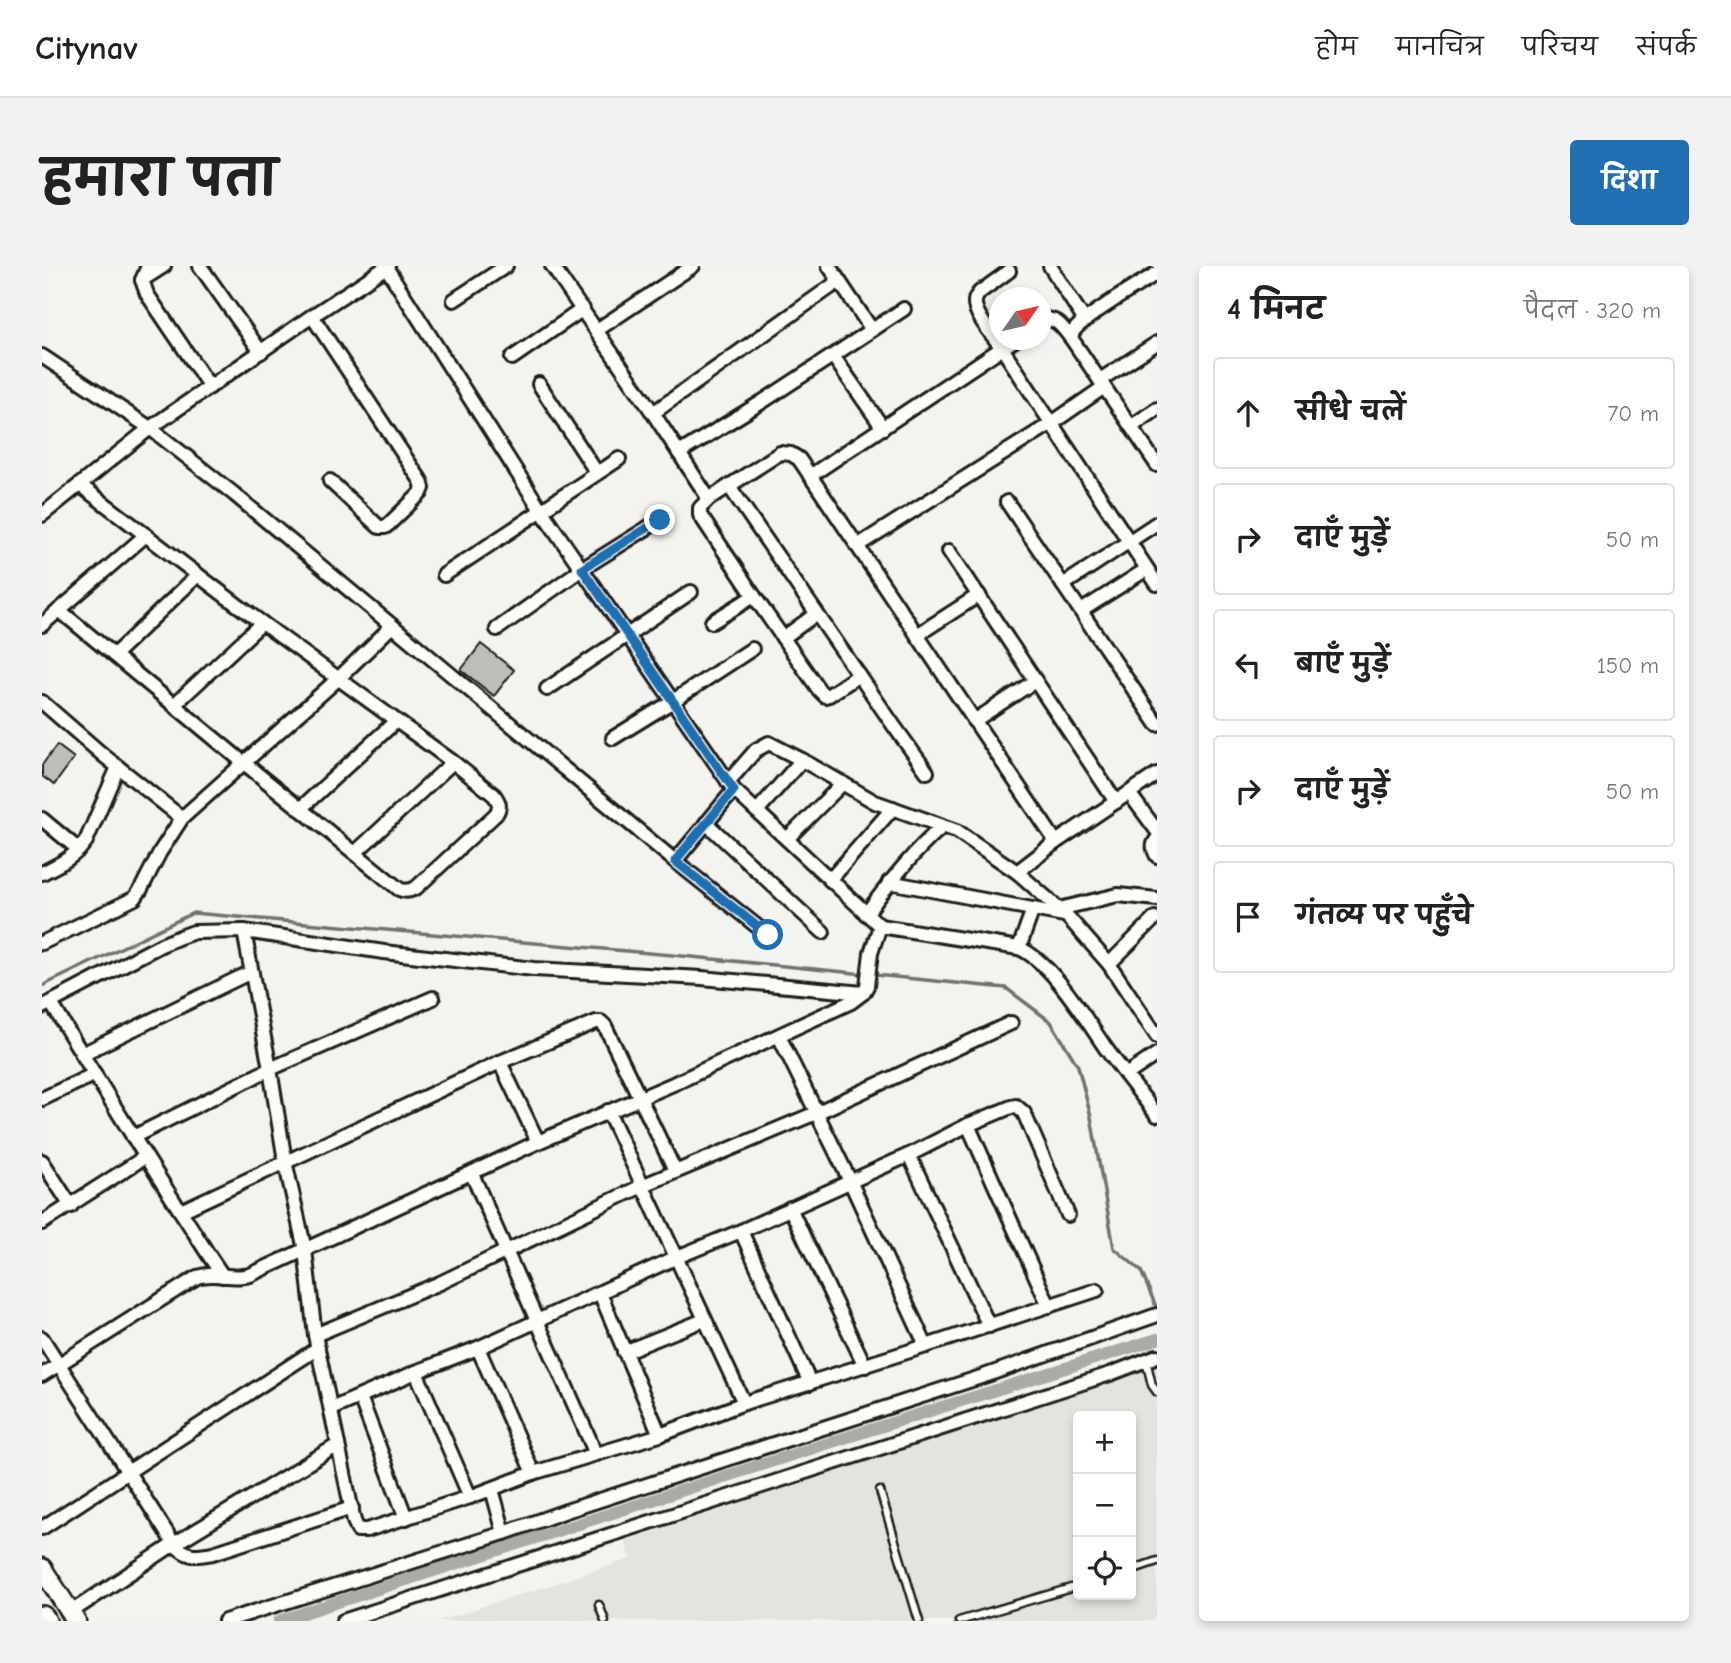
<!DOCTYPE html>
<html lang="hi">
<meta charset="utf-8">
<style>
:root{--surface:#fff;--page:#f2f2f2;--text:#222;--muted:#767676;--line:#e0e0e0;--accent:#1f6fb2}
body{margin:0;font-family:"Comic Neue","Playpen Sans Deva",sans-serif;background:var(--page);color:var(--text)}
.controls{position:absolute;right:21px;bottom:21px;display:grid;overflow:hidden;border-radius:7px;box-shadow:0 4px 10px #0003}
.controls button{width:63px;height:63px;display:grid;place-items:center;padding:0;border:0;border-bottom:2px solid var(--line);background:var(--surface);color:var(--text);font:35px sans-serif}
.compass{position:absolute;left:947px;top:21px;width:63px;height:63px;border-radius:50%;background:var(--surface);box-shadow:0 4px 10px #0003;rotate:56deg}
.stop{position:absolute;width:21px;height:21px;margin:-16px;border:5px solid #1f6fb2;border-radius:50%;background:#fff}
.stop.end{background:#1f6fb2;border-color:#fff;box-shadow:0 2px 7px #0008}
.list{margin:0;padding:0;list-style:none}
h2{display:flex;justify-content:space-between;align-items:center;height:91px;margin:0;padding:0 28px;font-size:30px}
h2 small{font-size:23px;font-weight:400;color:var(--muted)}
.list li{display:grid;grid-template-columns:46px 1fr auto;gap:21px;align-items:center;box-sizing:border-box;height:112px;margin:0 14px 14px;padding:0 14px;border:2px solid var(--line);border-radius:7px}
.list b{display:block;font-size:26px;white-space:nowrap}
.list em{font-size:23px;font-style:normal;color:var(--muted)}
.icon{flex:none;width:38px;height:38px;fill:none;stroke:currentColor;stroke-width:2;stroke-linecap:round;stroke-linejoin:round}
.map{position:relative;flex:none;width:1115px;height:1355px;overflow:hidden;border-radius:7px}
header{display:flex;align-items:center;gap:42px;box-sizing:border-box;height:98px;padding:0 35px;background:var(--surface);border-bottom:2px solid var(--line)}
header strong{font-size:33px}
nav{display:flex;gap:38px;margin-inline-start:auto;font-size:24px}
.intro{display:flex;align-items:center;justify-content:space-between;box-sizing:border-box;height:168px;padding:0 42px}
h1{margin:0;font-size:49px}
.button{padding:18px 32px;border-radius:7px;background:var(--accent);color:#fff;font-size:24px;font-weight:700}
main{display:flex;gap:42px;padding:0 42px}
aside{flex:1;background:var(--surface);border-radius:7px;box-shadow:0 4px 10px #0003}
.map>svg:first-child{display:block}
.built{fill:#e4e3de;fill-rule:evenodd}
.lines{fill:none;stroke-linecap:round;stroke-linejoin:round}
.stream{stroke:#72716f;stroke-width:3.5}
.canal{stroke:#abaaa6;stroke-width:12}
.building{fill:#bebdba;stroke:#1c1c1c;stroke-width:2}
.lane-casing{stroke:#1c1c1c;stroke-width:11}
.street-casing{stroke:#1c1c1c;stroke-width:18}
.secondary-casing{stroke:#1c1c1c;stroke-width:23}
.highway-casing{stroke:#1c1c1c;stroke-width:28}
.lane{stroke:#fdfcf7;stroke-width:6}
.street{stroke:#fdfcf7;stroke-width:12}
.secondary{stroke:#fdfcf7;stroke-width:18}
.highway{stroke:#fdfcf7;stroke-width:23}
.route{stroke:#1f6fb2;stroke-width:9}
</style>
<header>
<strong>Citynav</strong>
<nav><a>होम</a><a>मानचित्र</a><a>परिचय</a><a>संपर्क</a></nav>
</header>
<div class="intro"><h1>हमारा पता</h1><a class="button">दिशा</a></div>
<main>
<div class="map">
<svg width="1115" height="1355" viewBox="0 0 1115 1355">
<rect width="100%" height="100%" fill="#f4f3ee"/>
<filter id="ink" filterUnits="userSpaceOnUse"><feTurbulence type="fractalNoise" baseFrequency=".0143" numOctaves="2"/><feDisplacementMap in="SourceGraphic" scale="14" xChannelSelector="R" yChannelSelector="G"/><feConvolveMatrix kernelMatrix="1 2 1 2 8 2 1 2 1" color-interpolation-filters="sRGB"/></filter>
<g filter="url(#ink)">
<!-- built -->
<path class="built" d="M1115 1100V1355H396L589 1293 583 1275ZM1036 1150H1089V1329H1036Z"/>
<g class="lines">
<!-- stream -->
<path class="stream" d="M0 720 151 647 630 689 964 722 1009 756 1036 800 1049 851 1072 982 1099 1005 1115 1043"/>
<!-- canal -->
<path class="canal" d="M237 1355 790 1176 1115 1073"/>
</g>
<!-- building -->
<g class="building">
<path d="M439 378 472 404 452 430 419 404Z"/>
<path d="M15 479 32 492 12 519 0 510V499Z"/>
</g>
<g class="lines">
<defs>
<g id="lane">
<path d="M1104 1094 1110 1119 1115 1126"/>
<path d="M838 1225 877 1355"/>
<path d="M1089 1304 1115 1295"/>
<path d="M557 1339 563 1355"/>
<path d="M917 1355 1036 1320"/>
</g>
<g id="street">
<path d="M106 0 100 14 105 28 168 121"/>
<path d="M158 0 219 86"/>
<path d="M510 0 611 147 667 233 687 220 852 460 885 506"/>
<path d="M787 0 830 64"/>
<path d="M1008 0 1043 55"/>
<path d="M344 1 499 244 692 524 838 660 977 682C1010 696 1044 754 1065 784 1081 806 1098 827 1115 849"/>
<path d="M967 5 938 26C935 30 933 31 933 36 932 49 953 72 960 82L973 74"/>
<path d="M1115 7C1099 17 1038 53 1031 66 1030 68 1030 70 1029 72L1115 199"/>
<path d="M100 14 122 0"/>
<path d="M412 34 464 0"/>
<path d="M270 50 379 215 381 222 379 227 347 258 343 261H337L288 215"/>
<path d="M1000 55C1013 49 1021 62 1029 72"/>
<path d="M555 64 651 0"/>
<path d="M0 90 108 162 192 228 633 595 692 524"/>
<path d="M791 90 841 162"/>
<path d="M470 92 541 43"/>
<path d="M1058 114 1115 77"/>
<path d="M497 118 555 207"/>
<path d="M611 147 797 15"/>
<path d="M1090 160 1115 143"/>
<path d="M637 187 720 136 862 43"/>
<path d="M768 210 960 82 1115 318"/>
<path d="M687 220 738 187 749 188 757 193 1014 576"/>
<path d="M667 233 658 242V249L712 330 777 424 783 430 787 429 817 409"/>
<path d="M965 236 1115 458"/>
<path d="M0 249 108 162 270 50 346 0"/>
<path d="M815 280 1010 157 1062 121"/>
<path d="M907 285 1074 536"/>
<path d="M402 309 577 193"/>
<path d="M1021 319 1115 257"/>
<path d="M17 344 202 497 357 623C363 626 368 625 374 622L454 548C459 540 457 536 452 529L411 496 194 338 38 219"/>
<path d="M1039 345 1105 303"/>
<path d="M670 356 712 330"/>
<path d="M0 359 104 269"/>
<path d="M455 363 540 303 618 254"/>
<path d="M875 369 937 329"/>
<path d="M741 372 774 348"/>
<path d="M72 389 156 309"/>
<path d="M505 423 649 326"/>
<path d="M0 436 61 489 140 552"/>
<path d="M132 439 220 357"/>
<path d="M932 455 993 415"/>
<path d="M571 472 631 435 710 383"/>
<path d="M686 516 714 484 727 477 760 494 833 536 915 565 975 606 1024 649 1067 698 1115 770"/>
<path d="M1087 527 1115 565"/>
<path d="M258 543 354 455"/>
<path d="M715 545 760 494"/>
<path d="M0 553 37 584"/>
<path d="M664 557 781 666"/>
<path d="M745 573 801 517"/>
<path d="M1115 573C1110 579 1111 583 1115 590"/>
<path d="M314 586 411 496"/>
<path d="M633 595 726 669"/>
<path d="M975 606 1014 576 1115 508"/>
<path d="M0 607C18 598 33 591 44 575L76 501"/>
<path d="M788 614 851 542"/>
<path d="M847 616 1022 649"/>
<path d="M1017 643 1076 629 1115 633"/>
<path d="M824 648C847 617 871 586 901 560"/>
<path d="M202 665 228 803 243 895 263 984 273 1069 312 1255 316 1264H325L428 1231 491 1207 618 1169 702 1137 884 1080 1055 1024"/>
<path d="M0 677 93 632 99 623 118 586 140 552 297 412 350 360"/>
<path d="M977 682 991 643"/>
<path d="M1067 698 1113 652"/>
<path d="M9 737C51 806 93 875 137 943 152 965 165 988 181 1010"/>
<path d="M0 741 119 679 138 671 152 666 202 665 342 686 492 703 660 712 821 727"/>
<path d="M737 770 808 915 884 1080"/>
<path d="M40 788 209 706"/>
<path d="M458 796 496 876"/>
<path d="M1084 809 1115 788"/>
<path d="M0 833 53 808"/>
<path d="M566 845 702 1137"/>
<path d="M926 859 1007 1040"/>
<path d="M91 871 228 803 391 732"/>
<path d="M867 889 947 1060"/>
<path d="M0 895 29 940"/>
<path d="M430 908 554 1188"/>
<path d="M748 942 823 1100"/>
<path d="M139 945 458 796 554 756H559L563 760 633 905"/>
<path d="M0 957 103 891"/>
<path d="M699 965 768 1117"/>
<path d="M558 1027 618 1169"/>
<path d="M273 1069 398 1017 602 919 774 847 969 757"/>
<path d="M0 1072 132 1278C147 1292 152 1290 171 1287L310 1242"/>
<path d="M436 1082 491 1207"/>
<path d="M582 1086 662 1054"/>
<path d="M374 1106 428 1231"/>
<path d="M0 1109 155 1011C173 1005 190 1014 208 1009L496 876 631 818 809 736 821 727 825 720 829 687 838 660"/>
<path d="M318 1131 364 1252"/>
<path d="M289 1143 374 1106 436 1082 635 991 699 965 867 889 926 859 969 841 974 840 982 847 1026 949"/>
<path d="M450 1223 462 1267"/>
<path d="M0 1262 276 1082"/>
<path d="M29 1346 132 1278 296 1179"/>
<path d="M183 1355 462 1267 524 1245 942 1110 1115 1049"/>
<path d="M301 1355 1068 1108 1115 1090"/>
</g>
<path id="secondary" d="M0 1302 34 1355"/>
<path id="highway" d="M0 1352 2 1355"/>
</defs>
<!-- lane casing -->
<use href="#lane" class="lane-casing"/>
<!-- street casing -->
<use href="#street" class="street-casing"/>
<!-- secondary casing -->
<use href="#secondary" class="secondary-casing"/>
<!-- highway casing -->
<use href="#highway" class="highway-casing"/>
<!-- lane -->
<use href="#lane" class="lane"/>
<!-- street -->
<use href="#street" class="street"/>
<!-- secondary -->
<use href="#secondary" class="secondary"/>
<!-- highway -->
<use href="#highway" class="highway"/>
</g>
</g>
<g class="lines" filter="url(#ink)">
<!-- route -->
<path class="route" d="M618 254 540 303 692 524 633 595 726 669"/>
</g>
</svg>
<div class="controls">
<button>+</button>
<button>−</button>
<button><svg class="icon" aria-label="locate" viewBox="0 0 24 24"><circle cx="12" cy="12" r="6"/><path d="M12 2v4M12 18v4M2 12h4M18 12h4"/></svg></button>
</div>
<svg class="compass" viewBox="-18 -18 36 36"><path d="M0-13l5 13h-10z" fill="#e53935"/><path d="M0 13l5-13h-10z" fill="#767676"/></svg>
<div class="stop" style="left:726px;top:669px"></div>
<div class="stop end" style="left:618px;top:254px"></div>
</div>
<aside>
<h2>4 मिनट<small>पैदल · 320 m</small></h2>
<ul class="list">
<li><svg class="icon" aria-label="ahead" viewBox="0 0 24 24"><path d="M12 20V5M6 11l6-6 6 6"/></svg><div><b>सीधे चलें</b></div><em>70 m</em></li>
<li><svg class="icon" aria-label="right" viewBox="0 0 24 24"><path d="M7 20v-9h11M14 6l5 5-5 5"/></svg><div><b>दाएँ मुड़ें</b></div><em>50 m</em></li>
<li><svg class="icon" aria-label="left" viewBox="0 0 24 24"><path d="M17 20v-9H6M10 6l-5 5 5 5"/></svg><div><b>बाएँ मुड़ें</b></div><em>150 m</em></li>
<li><svg class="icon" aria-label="right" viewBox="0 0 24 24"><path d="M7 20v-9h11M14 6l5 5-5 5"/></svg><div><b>दाएँ मुड़ें</b></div><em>50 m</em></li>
<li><svg class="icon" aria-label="arrive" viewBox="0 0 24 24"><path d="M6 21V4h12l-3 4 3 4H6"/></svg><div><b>गंतव्य पर पहुँचे</b></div></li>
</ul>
</aside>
</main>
